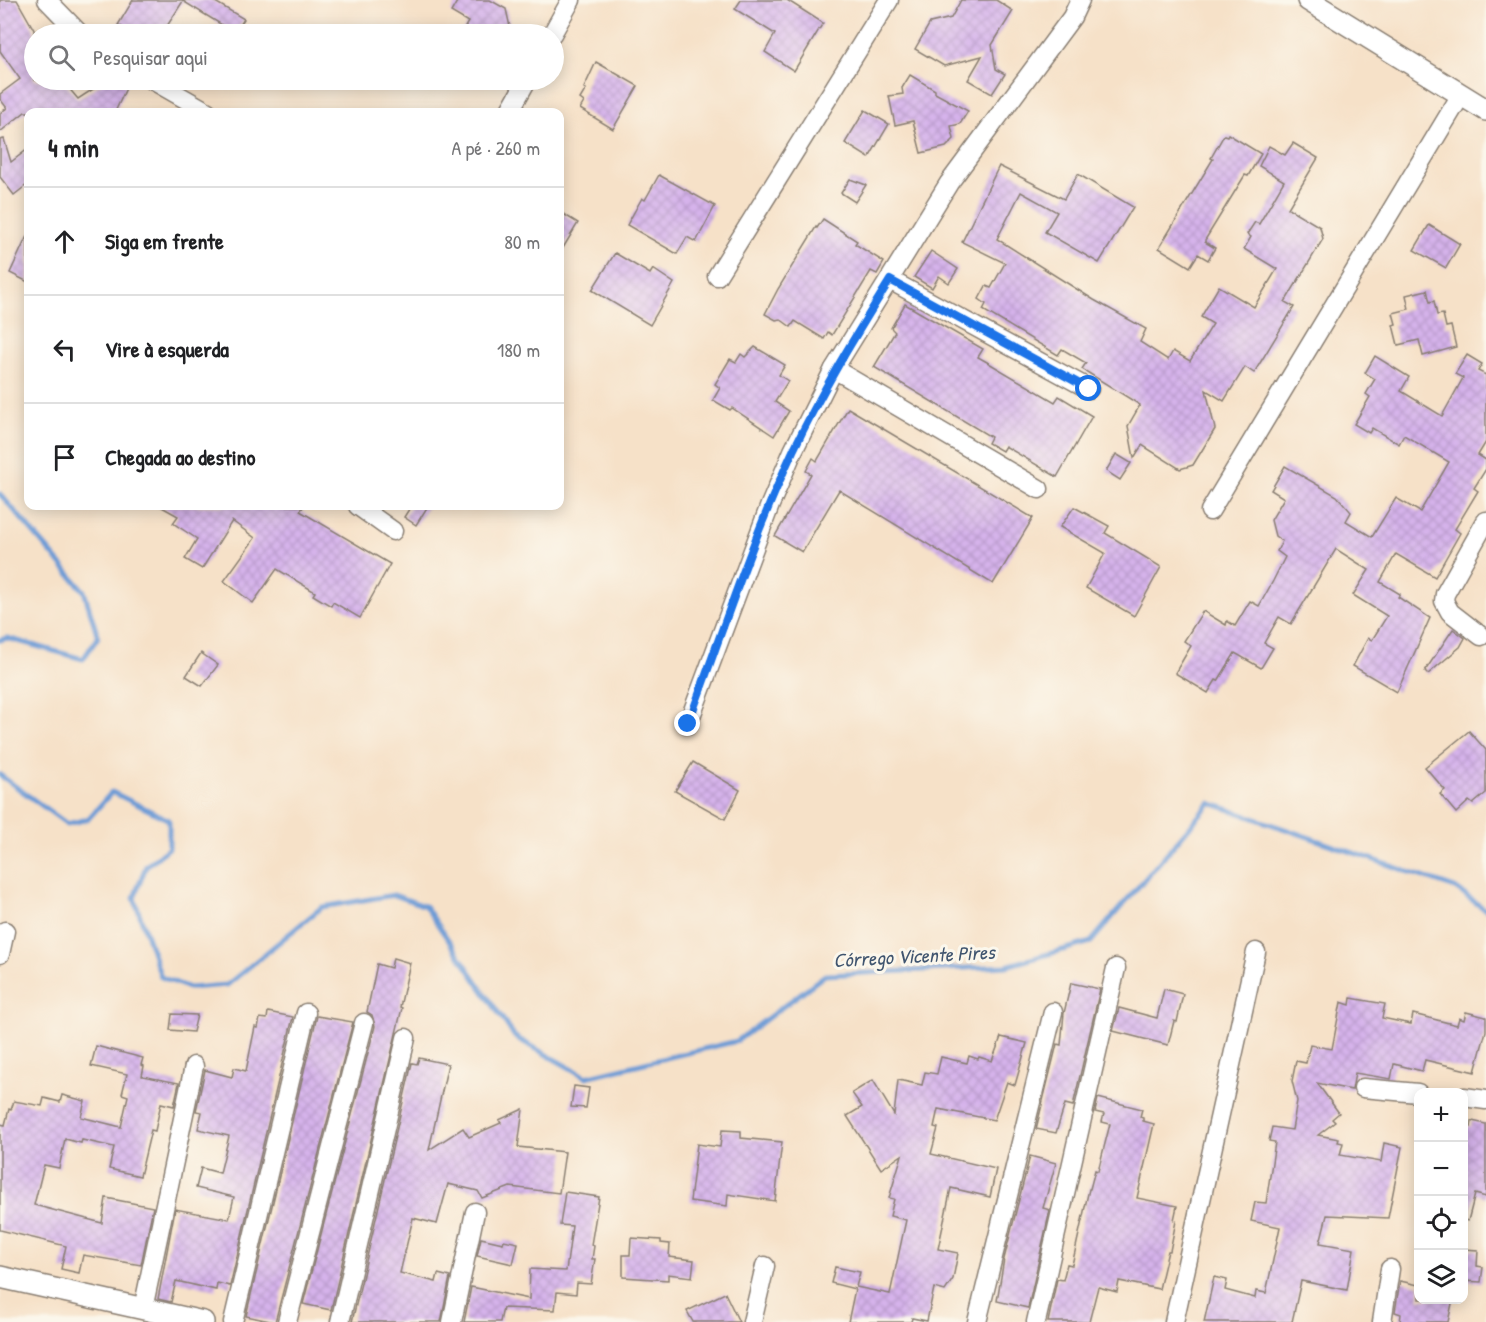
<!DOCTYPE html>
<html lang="pt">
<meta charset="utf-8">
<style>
:root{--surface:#fff;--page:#f2f2f2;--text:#202124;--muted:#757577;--line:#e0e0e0}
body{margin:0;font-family:"Patrick Hand",sans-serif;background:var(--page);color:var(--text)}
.controls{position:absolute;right:18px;bottom:18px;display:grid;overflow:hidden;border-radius:12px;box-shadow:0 3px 15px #0003}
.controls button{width:54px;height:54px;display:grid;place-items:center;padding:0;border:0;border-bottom:2px solid var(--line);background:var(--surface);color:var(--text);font:30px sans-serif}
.stop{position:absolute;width:18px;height:18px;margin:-14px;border:4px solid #1a73e8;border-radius:50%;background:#fff}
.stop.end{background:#1a73e8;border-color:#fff;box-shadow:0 2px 6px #0008}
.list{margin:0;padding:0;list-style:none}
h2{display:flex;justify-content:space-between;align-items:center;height:78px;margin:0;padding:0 24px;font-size:26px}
h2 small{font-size:20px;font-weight:400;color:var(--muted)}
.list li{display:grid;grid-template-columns:39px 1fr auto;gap:18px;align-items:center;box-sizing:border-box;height:108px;padding:0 24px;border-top:2px solid var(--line)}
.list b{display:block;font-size:22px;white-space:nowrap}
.list em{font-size:20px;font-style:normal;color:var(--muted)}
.icon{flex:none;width:33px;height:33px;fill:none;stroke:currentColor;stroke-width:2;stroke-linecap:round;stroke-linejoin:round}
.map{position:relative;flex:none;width:1486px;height:1322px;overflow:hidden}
.search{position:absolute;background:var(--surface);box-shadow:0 3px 15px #0003;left:24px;top:24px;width:540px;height:66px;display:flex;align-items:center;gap:15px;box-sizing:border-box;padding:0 21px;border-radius:33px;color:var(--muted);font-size:22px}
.panel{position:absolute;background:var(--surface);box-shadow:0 3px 15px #0003;left:24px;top:108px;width:540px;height:402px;border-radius:12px}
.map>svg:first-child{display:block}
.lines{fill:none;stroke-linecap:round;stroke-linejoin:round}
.stream{stroke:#6d9bd5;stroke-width:5}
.building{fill:url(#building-cross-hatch)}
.minor-casing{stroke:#897e72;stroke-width:21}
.tertiary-casing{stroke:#897e72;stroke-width:24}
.minor{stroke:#fff;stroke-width:18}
.tertiary{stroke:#fff;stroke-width:21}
.route{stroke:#1a73e8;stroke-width:8}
.labels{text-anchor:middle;stroke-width:6;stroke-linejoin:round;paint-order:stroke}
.water-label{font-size:20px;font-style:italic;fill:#40556f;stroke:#fbf7ec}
</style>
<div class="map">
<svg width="1486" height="1322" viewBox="0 0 1486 1322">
<defs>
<pattern id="building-cross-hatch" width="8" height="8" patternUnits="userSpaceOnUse" patternTransform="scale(1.5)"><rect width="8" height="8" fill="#d6b3eb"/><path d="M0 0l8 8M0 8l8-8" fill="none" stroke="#b799c9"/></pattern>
</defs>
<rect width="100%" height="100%" fill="#fbf7ec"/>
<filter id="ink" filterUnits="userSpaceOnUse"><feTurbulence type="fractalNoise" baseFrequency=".0167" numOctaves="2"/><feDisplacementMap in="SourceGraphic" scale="12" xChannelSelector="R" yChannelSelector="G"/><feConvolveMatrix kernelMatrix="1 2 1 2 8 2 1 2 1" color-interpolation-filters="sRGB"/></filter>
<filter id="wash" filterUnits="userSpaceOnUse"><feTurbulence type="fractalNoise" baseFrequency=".008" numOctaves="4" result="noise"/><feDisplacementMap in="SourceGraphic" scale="24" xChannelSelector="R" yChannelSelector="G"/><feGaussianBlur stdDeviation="1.35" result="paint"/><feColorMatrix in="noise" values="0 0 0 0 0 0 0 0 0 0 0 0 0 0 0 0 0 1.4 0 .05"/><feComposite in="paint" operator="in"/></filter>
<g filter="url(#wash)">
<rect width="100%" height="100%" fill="#f6e1c8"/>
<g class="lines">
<!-- stream -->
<g class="stream">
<path d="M0 494 84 591 98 637 83 659 7 638 0 640"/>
<path d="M0 775 67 824 88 819 112 792 169 820V848L146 866 134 898 161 977 189 988 227 985 322 907 394 895 425 906 515 1037 586 1077 737 1041 825 975 1006 966 1091 942 1210 803 1455 888 1486 910"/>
</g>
</g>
<g id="blocks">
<!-- building -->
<g class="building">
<path d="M0 0H17L34 30V80H62L78 99 107 80H117L127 86 115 112H25L0 132V113L7 108 0 99V94L20 79 0 51Z"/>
<path d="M133 0H212L244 19 235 33 183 1 162 34H135L118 25Z"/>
<path d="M458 0H490L506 9 510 27 506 34H461L468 22 451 12Z"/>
<path d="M741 0H787L823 23 794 71 765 52 775 34 735 9Z"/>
<path d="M961 0H996L1013 11 992 45 996 69 1005 74 992 94 968 80 982 56 944 66 915 49 930 23 951 18Z"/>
<path d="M596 62 638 86 613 129 580 109 584 102 580 99 586 89 584 88Z"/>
<path d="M910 75 935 90V93L968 111 960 124 951 126 954 139 946 147 921 153 913 121 895 125 889 96 903 94 902 88Z"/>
<path d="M865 110 889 124 869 158 845 143Z"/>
<path d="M1228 134 1261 154 1248 176 1245 175 1205 240V242L1215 248 1208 260 1198 254 1190 267 1159 248 1213 159 1211 158 1224 135 1227 136Z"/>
<path d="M4 139 11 162 28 149V184L14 195 0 177V140Z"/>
<path d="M1293 143 1318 158 1288 208 1320 227 1323 239 1285 302 1294 307 1254 373 1245 367 1224 401 1206 390 1215 429 1193 465 1180 469 1142 445 1134 458 1128 426 1140 405 1082 369 1086 363 1062 349 1058 355 983 310 986 304 979 299 986 286 991 288 1005 263 962 242 999 166 1064 199 1078 174 1133 207 1099 263 1045 232 1057 212 1021 192 997 239 1094 300 1146 329 1140 342 1168 360 1173 351 1190 361 1213 324 1201 317 1219 286 1254 307 1277 269 1244 249 1251 237 1247 234 1255 222 1259 224 1284 181 1259 166 1269 146 1285 155Z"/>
<path d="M659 175 715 206 696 242 687 237 677 254 627 225 642 198 645 200Z"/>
<path d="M850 179 866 185 855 202 841 193Z"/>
<path d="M560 212 578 223 560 253Z"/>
<path d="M823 219 857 241 855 244 884 262 877 274 871 271 832 335 828 332 824 339 795 321 791 327 780 319 776 320 765 314 778 289 816 227 817 228Z"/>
<path d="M1429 225 1460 244 1446 268 1414 250Z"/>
<path d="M28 234V282L10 273Z"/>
<path d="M931 251 958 269 949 283 939 276 932 288 914 277Z"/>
<path d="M615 253 650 274 653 269 674 283 650 325 592 290Z"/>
<path d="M1427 290 1430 302 1434 301 1437 315 1443 314 1446 327 1451 326 1456 347 1423 356 1419 340 1398 345 1393 325 1396 324 1393 313 1409 309 1406 295Z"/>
<path d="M905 304 983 349 978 357 987 362 1055 402 1059 396 1092 416 1057 477 1005 446 1002 451 988 443 991 437 874 367 895 332 891 328Z"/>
<path d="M755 347 785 365 779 375 788 381 775 402 789 411 774 436 732 408 730 410 713 400 720 388 715 384 730 359 736 362 741 354 745 357Z"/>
<path d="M1467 355 1482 364 1478 371 1486 375V442L1478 455 1486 460V469L1474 488 1478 491 1455 529 1460 533 1435 577 1396 554 1380 582 1400 594 1398 597 1430 618 1397 692 1353 666 1368 638 1372 640 1387 616 1353 595 1369 570 1336 549 1291 624 1279 617 1264 643 1273 648 1261 668 1235 653 1218 681 1216 680 1208 693 1175 673 1191 646 1184 641 1203 611 1226 625 1227 621 1235 626 1250 601 1259 606 1273 581 1285 557 1277 551 1282 541 1275 536 1271 520 1284 498 1271 490 1285 466 1337 496 1351 512 1346 521 1372 537 1396 498 1420 512 1449 462 1404 435 1399 444 1372 428 1369 433 1354 424 1370 397 1366 394 1375 379 1365 373 1375 356 1409 377 1401 391 1442 416 1463 378 1455 374Z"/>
<path d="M848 408 1033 518 993 584 839 490 802 552 775 536 811 474 806 471 813 458 817 461Z"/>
<path d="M1116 454 1131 463 1120 480 1106 471Z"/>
<path d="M160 506H304L300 511 390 564 360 618 333 602 331 606 313 595 315 592 277 569 253 603 224 581 255 538 232 521 202 569 185 559 197 539 173 523 178 516Z"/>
<path d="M411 506H428L416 525 404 517Z"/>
<path d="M1074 507 1109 526 1105 533 1161 567 1134 616 1086 588 1105 553 1060 527Z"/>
<path d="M1453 629 1465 638 1460 647 1428 674 1425 671Z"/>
<path d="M201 653 218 665 202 686 186 676Z"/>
<path d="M1469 731 1486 750V793L1473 804 1469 801 1456 813 1440 794 1445 790 1425 767Z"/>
<path d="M693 762 740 790 725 819 675 791Z"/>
<path d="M393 958 410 963 400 1007 402 1008 331 1310 303 1304 375 1026 372 1015 367 1012 377 964 391 968Z"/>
<path d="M1071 983 1100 989 1073 1106 1065 1104 1056 1133 1036 1129 1057 1044 1061 1045 1064 1013Z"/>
<path d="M1164 989 1183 994 1177 1022 1174 1021 1168 1045 1113 1031 1119 1008 1157 1018Z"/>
<path d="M1351 998 1385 1004 1382 1018 1411 1024 1413 1014 1457 1025 1459 1018 1464 1020 1466 1012 1486 1017V1031L1475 1072 1425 1060 1422 1071 1394 1064 1391 1079 1355 1073 1352 1090 1317 1083 1339 1113 1332 1119 1335 1122 1318 1135 1339 1139 1338 1142 1343 1143 1340 1155 1381 1162 1384 1143 1402 1147 1388 1218 1327 1215 1320 1243 1354 1249 1347 1290 1301 1281 1292 1322H1204L1214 1277 1227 1280 1225 1290 1255 1298 1256 1291 1266 1293 1280 1227 1251 1221 1255 1202 1266 1203 1275 1142 1269 1141 1272 1127 1292 1130 1297 1101 1292 1081 1296 1061 1306 1063 1310 1045 1332 1049 1341 1002 1350 1005Z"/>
<path d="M268 1012 293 1017 230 1286 217 1283 216 1290 176 1281 171 1302 158 1299 175 1209 229 1219 234 1197 196 1188 201 1168 220 1173 229 1136 198 1129 202 1112 196 1111 205 1070 232 1077 234 1068 246 1071 255 1027 258 1028 260 1018 267 1019Z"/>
<path d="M172 1014 197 1015 193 1032 170 1030Z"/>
<path d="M317 1016 353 1022 275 1322 246 1316Z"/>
<path d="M1001 1037 1027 1043 1015 1085 1007 1082 994 1120 938 1109 934 1127 938 1128 931 1154 996 1169 990 1197 951 1188 938 1249 958 1253 953 1279 945 1291 934 1288 927 1321 912 1318 911 1322H848L855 1289 831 1283 835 1267 860 1272 856 1287 890 1294 906 1220 890 1216 894 1199 889 1198 902 1155 881 1169 847 1116 862 1107 852 1093 873 1080 894 1115 898 1080 922 1085 925 1072 937 1074 941 1057 967 1063 969 1056 978 1059 979 1057 992 1061Z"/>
<path d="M96 1046 143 1058 141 1065 144 1066 142 1076 179 1083 174 1106 161 1103 155 1131 151 1130 140 1176 109 1169 114 1147 82 1140 81 1143 65 1139 59 1168 44 1165 34 1205 102 1223 106 1198 153 1207 141 1265 83 1255 79 1273 61 1269 66 1246 0 1230V1124L5 1125 9 1109 11 1110 14 1101 42 1106 44 1098 60 1102 62 1095 85 1101 81 1117 121 1127 128 1096 122 1094 127 1074 91 1066Z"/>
<path d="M419 1058 448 1064 429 1150 463 1128 469 1137 501 1123 499 1120 523 1109 518 1147 565 1152 559 1193 510 1187 482 1198 478 1191 448 1184 437 1224 413 1218 400 1273 436 1282 438 1274 450 1277 441 1322H352L412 1063 417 1064Z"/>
<path d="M574 1086 589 1088 586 1108 571 1107Z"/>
<path d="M1098 1098 1142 1109 1140 1117 1143 1118V1121L1154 1124 1137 1198 1177 1206 1174 1220 1176 1221 1170 1251H1168L1159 1289 1119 1281 1117 1292 1098 1287 1089 1322H1048L1057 1279 1063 1280 1067 1264 1072 1265 1089 1189H1090L1095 1170 1098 1171 1110 1124 1102 1122 1104 1114 1095 1112Z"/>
<path d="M1472 1121 1486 1124V1197L1475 1194 1468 1221 1464 1220V1125L1471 1127Z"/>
<path d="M722 1130 741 1131V1138L782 1142 775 1201 728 1194 727 1206 690 1201 697 1144 720 1147Z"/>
<path d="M1030 1156 1056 1163 1043 1208 1050 1210 1028 1308 997 1301 1004 1259Z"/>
<path d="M565 1192 599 1197 591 1245 594 1246 592 1259H595L591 1284 577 1283 576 1294 557 1292 555 1310 503 1308 500 1322H464L471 1287 529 1299 530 1269 566 1271 572 1226 560 1225Z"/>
<path d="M481 1238 503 1243 504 1240 518 1243 513 1264 477 1256Z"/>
<path d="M631 1238 661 1240V1243L670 1244 669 1257 694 1260 692 1277 668 1274V1280L623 1277V1255H630Z"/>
<path d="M1464 1249 1478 1250 1477 1266 1483 1267 1481 1282 1464 1281Z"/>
<path d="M1400 1281 1419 1285V1299H1453L1448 1322H1400L1401 1314 1395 1312Z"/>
<path d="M725 1293 739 1322H693L687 1311Z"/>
</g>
</g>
</g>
<g filter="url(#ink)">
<use href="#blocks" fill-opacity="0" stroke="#897e72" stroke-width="1.5"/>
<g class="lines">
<defs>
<g id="minor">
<path d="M47 0 80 34"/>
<path d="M552 34 571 0"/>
<path d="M152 80 208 112"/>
<path d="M509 112 527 80"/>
<path d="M717 276 889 0"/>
<path d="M890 280 1089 389"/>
<path d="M834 369 1039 489"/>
<path d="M358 506 393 531"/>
<path d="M1210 511 1461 95"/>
<path d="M1481 636 1450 612 1444 601 1445 594 1486 521"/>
<path d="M688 724 770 505 793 451 834 369 949 183 1072 17 1080 0"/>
<path d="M0 954 5 931"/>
<path d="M1363 1088 1418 1093"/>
<path d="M1464 1097 1486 1100"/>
<path d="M143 1309 194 1066"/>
<path d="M233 1322 306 1013"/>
<path d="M287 1322 364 1023"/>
<path d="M340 1322 406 1038"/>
<path d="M452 1322 475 1212"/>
<path d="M752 1322 765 1266"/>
<path d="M977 1322 1053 1012"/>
<path d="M1036 1322 1116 968"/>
<path d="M1174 1322 1256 952"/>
<path d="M1382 1322 1390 1269"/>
</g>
<g id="tertiary">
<path d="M1308 0 1486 110"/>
<path d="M0 1277 203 1322"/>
</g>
</defs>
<!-- minor casing -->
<use href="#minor" class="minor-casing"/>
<!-- tertiary casing -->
<use href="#tertiary" class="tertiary-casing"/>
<!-- minor -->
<use href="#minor" class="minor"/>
<!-- tertiary -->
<use href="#tertiary" class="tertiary"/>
</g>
</g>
<g class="lines" filter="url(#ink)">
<!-- route -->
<path class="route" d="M688 724C722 633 752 539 793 451 821 392 855 336 890 280L1089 389"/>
</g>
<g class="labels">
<!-- water labels -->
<g class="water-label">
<text transform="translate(914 956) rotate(-3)" y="7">Córrego Vicente Pires</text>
</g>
</g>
</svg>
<div class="controls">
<button>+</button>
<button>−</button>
<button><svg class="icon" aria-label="locate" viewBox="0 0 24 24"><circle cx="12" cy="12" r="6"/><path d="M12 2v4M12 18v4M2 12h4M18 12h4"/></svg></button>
<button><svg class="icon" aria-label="layers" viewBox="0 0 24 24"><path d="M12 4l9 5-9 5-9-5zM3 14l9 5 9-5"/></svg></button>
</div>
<div class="stop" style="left:1089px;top:389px"></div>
<div class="stop end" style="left:688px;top:724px"></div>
<div class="search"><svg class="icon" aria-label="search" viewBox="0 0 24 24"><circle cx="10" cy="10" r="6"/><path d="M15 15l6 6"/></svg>Pesquisar aqui</div>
<section class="panel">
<h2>4 min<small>A pé · 260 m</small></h2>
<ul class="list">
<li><svg class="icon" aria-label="ahead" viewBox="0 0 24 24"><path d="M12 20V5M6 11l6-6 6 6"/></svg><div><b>Siga em frente</b></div><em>80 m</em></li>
<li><svg class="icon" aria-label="left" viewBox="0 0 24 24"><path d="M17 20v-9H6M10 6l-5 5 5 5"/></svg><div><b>Vire à esquerda</b></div><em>180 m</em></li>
<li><svg class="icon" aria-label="arrive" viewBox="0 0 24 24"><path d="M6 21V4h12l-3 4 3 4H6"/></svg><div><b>Chegada ao destino</b></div></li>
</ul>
</section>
</div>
